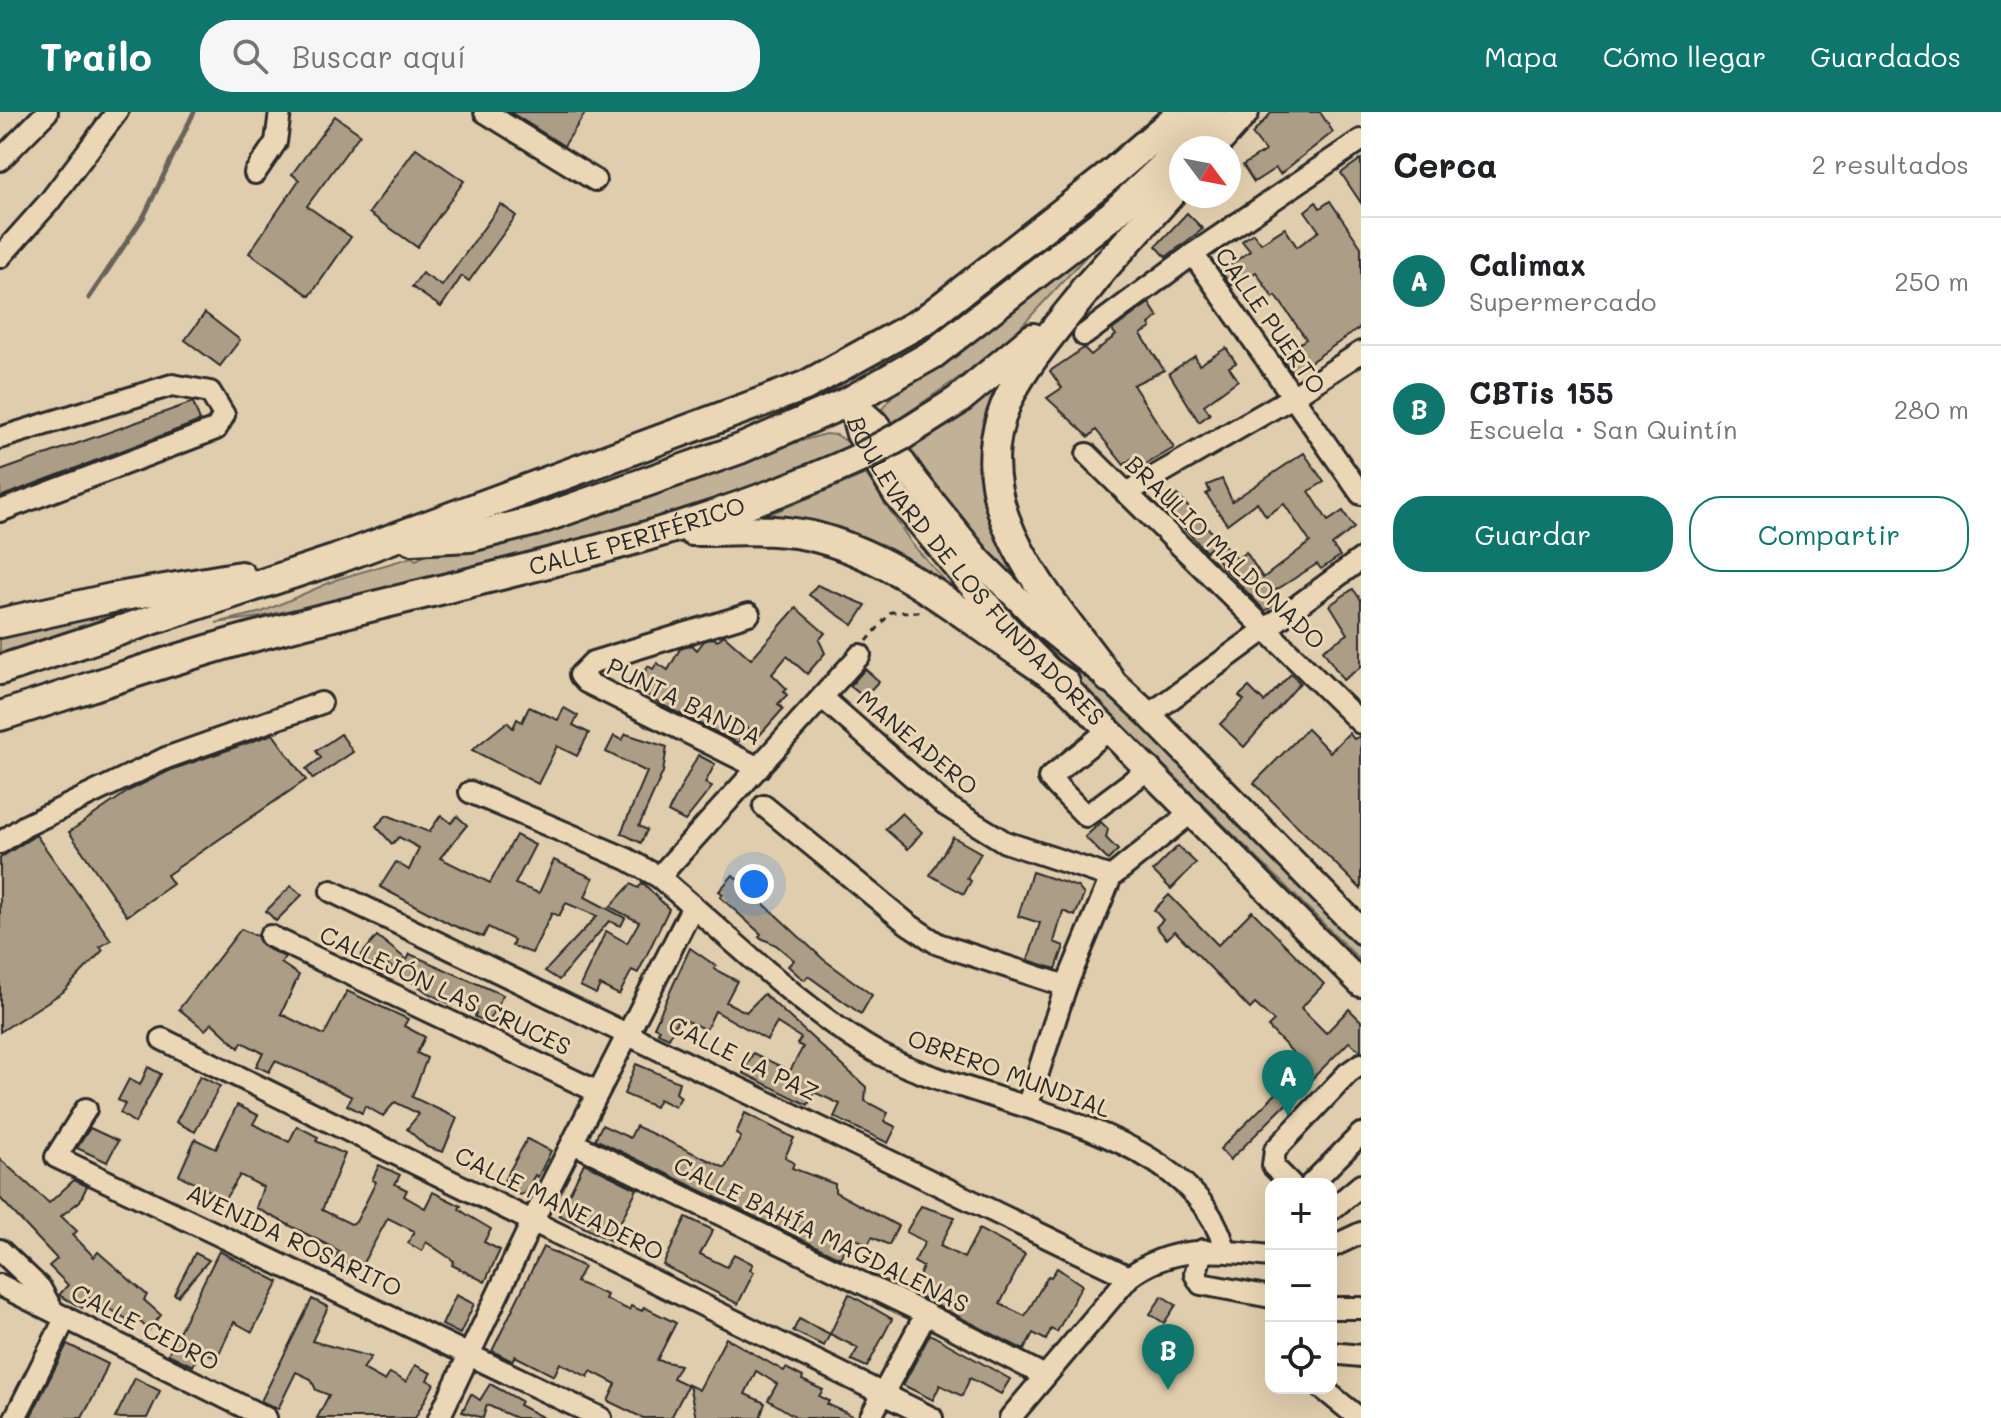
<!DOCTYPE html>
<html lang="es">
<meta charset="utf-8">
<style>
:root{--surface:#fff;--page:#f6f6f6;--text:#202124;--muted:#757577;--line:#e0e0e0;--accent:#0f766e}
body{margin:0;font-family:Mali,sans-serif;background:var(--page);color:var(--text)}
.controls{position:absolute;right:24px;bottom:24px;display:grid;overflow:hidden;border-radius:16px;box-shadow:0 8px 32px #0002}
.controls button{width:72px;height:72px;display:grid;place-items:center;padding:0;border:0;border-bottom:2px solid var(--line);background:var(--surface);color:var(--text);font:40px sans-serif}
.compass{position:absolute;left:1169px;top:24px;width:72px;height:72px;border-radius:50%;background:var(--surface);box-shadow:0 8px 32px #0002;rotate:122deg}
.you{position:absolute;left:754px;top:772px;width:28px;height:28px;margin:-20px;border:6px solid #fff;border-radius:50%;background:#1a73e8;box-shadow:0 0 0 12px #1a73e833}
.badge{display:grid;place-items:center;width:52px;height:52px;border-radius:50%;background:var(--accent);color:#fff;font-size:26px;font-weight:700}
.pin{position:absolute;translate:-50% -66px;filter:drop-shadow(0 2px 4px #0008)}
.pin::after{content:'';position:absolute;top:42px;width:28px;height:24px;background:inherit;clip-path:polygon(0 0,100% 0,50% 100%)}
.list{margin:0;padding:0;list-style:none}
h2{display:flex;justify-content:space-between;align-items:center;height:104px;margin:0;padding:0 32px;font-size:34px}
h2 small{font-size:26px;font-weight:400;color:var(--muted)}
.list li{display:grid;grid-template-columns:52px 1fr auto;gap:24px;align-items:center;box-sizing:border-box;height:128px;padding:0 32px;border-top:2px solid var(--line)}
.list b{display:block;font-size:30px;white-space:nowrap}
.list p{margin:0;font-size:26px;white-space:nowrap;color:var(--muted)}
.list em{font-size:26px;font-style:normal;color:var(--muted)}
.actions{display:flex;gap:16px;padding:24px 32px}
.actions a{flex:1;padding:18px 0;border:2px solid var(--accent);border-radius:32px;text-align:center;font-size:28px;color:var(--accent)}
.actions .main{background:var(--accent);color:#fff}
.icon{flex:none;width:44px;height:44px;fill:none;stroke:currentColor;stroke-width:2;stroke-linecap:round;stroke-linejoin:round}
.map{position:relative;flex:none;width:1361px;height:1306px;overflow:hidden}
header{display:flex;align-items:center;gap:48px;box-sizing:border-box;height:112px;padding:0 40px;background:var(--accent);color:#fff}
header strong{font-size:38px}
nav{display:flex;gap:44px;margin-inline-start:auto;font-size:28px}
.search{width:560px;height:72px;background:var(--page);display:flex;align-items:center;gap:20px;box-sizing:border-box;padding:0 28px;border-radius:32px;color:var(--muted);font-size:30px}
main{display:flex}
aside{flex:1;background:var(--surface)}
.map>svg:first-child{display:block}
.green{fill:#c1b297;stroke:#766e61;stroke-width:2}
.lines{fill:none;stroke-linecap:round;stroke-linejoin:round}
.stream{stroke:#6b6459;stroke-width:5}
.building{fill:#ab9d86;stroke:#2b2b2b;stroke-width:2}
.minor-casing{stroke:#2b2b2b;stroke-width:26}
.major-casing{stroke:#2b2b2b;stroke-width:30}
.highway-casing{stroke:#2b2b2b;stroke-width:34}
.path{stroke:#2b2b2b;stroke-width:3;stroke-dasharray:6 6;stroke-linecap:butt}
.minor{stroke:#ebd7b5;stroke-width:20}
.major{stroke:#ebd7b5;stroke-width:24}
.highway{stroke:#ebd7b5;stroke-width:28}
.highway-bridge-casing{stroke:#2b2b2b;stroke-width:34;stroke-linecap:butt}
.highway-bridge{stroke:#ebd7b5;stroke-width:28}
.labels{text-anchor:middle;stroke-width:6;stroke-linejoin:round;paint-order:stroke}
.street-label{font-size:24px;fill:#2b2b2b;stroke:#ebd7b5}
</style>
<header>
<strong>Trailo</strong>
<div class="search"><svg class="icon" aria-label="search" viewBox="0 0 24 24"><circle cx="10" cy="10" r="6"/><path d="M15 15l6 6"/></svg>Buscar aquí</div>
<nav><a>Mapa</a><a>Cómo llegar</a><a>Guardados</a></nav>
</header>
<main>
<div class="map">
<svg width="1361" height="1306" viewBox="0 0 1361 1306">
<rect width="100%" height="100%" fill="#e0cdad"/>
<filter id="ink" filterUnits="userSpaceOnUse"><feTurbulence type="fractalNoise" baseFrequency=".0125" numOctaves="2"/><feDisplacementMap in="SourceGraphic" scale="16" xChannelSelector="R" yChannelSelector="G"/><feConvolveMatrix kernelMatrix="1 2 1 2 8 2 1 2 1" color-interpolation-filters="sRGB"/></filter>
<g filter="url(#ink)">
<!-- green -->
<g class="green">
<path d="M1133 94 1016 220 974 255 893 311 882 297 893 283 971 228Z"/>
<path d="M1006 265 989 303 1037 482 1019 479 904 338 960 303Z"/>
<path d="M825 322 837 323 849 331V337L760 381 552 438 260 505 216 511 262 500 338 467 412 445 416 448 434 439Z"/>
<path d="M866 362 912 432 967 493 746 412Z"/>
<path d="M982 465 1030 515 1139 610 1361 835V849L976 467Z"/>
<path d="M210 480 0 550V522Z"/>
</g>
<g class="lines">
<!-- stream -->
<path class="stream" d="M89 186 144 104 194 0"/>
</g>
<!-- building -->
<g class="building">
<path d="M510 0H586L564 34Z"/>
<path d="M1272 0H1320L1333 20 1280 62 1276 56 1254 70 1243 53 1265 39 1252 22Z"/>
<path d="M335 4 360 22 307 94 351 125 310 184 249 141 299 68 292 62Z"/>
<path d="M416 36 464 69 417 135 369 101Z"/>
<path d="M1361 47V91L1341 61Z"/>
<path d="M1330 89 1361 135V215L1293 262 1281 244 1306 227 1276 184 1273 186 1256 160 1231 174 1221 159 1250 139 1242 129 1253 121 1261 131 1285 116 1297 135 1319 119 1305 99 1316 90 1320 96Z"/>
<path d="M501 92 516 104 469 169 462 164 441 195 412 175 422 161 442 174Z"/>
<path d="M1187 101 1203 117 1166 145 1156 134Z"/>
<path d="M1149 191 1158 205 1149 212 1151 216 1141 222 1164 258 1133 273 1174 336 1138 357 1131 347 1124 353 1096 318 1089 325 1047 286 1062 276 1050 259 1084 236 1091 243 1116 223 1112 218Z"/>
<path d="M205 201 240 228 220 254 185 228Z"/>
<path d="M1226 236 1236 251 1229 255 1238 268 1204 293 1210 302 1199 310 1169 261 1195 244 1199 253Z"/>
<path d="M193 290 200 309 0 385V359Z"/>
<path d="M1304 341 1324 370 1309 379 1316 390 1328 409 1343 399 1354 416 1332 433 1340 444 1321 457 1317 452 1273 480 1279 489 1265 499 1221 453 1210 436 1206 440 1165 395 1177 383 1237 447 1246 440 1263 466 1310 430 1284 392 1266 404 1257 390 1227 412 1206 382 1210 380 1207 373 1222 367 1232 389Z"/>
<path d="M817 473 866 493 853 513 809 483Z"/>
<path d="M1353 477 1361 488V555L1343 568 1323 538 1348 522 1330 493Z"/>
<path d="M796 496 825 521 819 528 825 541 807 562 787 544 772 562 787 577 784 580 787 583 778 592 783 597 758 625 747 615 738 631 664 594 637 576 648 554 653 557 657 551 668 558 680 537 692 533 697 538 704 529 714 526 717 529 724 523 751 547Z"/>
<path d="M865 557 879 569 864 585 850 574Z"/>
<path d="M1291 562 1300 571 1244 635 1220 612 1244 588 1239 584 1249 575 1264 590Z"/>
<path d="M529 595 558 608 564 596 578 604 573 613 589 621 577 644 557 634 538 672 472 638 507 610 513 616 517 607 522 610Z"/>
<path d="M1307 617 1330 640 1349 621 1354 627 1361 624V777L1254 671Z"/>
<path d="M273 622 306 668 167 763 173 772 127 804 69 720 130 678 171 658Z"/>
<path d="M341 622 353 640 313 667 306 657 321 646 316 639Z"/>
<path d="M626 622 667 635 663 660 639 714 647 718 641 731 621 721 647 660 606 640 614 624 622 628Z"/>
<path d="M698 643 715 652 705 671 712 675 685 709 668 700Z"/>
<path d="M902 701 922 720 908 737 885 717Z"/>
<path d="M387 703 429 720 441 703 451 711 457 704 467 713 440 746 490 771 516 723 535 733 515 772 539 781 554 748 593 766 585 785 625 806 621 814 609 809 559 868 545 859 597 804 566 791 559 804 552 801 532 841 512 834 514 828 488 815 483 825 452 813 380 775 396 750 409 758 419 736 399 725 392 732 376 714Z"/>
<path d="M1101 710 1108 717 1106 726 1118 738 1108 748 1085 725Z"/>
<path d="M36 723 111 828 100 835 103 838 63 880 0 920V746Z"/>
<path d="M953 725 981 741 967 766 971 769 964 782 930 763Z"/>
<path d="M1178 734 1196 751 1171 777 1153 759Z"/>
<path d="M1032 760 1078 775 1084 783 1075 804 1063 799 1054 830 1064 834 1056 857 1028 848 1040 811 1018 804Z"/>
<path d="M733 763 823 847 872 883 861 902 808 864 805 868 799 864 788 854 794 848 776 833 759 825 761 822 720 785 723 782 719 779Z"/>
<path d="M643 771 669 797 638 861 632 858 619 883 600 873 596 882 580 874 606 819 627 831 639 810 610 795 631 772 638 776Z"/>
<path d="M291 774 302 783 276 809 266 799Z"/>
<path d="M1169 783 1218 833 1252 799 1324 872 1301 896 1326 921 1349 897 1361 909V939L1349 930 1230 1048 1220 1037 1305 953 1268 915 1274 909 1255 892 1250 897 1175 819 1167 827 1156 815 1163 808 1154 798Z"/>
<path d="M241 817 257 824 264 835 285 845 281 851 299 863 281 902 324 923 347 879 408 907 404 914 425 925 417 941 427 946 412 985 457 1006 443 1040 427 1035 407 1017 419 1002 395 990 383 1004 365 994 362 1001 347 993 352 985 306 962 275 949 269 960 256 954 263 941 242 930 239 936 212 911 205 918 179 897Z"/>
<path d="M377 824 407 848 410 842 503 883 488 910 475 905 477 896 456 886 452 893 428 881 382 849 376 847 372 856 359 846Z"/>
<path d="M690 836 716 854 714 857 737 869 726 890 746 900 764 882 866 975 865 989 888 1001 884 1009 896 1015 888 1031 834 1005 840 992 814 980 808 993 743 961 753 941 790 959 803 935 797 932 801 926 777 911 767 928 715 899 706 918 679 905 669 926 658 921 659 917 654 915Z"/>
<path d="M636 952 679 970 676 981 681 985 675 995 659 987 655 995 624 982Z"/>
<path d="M148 955 161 962 135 1011 120 1001 125 992 118 988 129 967 140 973Z"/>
<path d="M200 964 220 974 195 1020 176 1010Z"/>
<path d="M237 993 258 1003 253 1012 289 1030 297 1014 318 1025 316 1029 345 1042 322 1098 351 1112 356 1110 376 1070 372 1068 379 1053 400 1063 395 1072 407 1078 404 1084 425 1096 433 1080 461 1094 459 1097 469 1104 491 1117 484 1130 500 1138 485 1170 452 1153 454 1149 426 1130 422 1139 408 1131 414 1119 388 1106 359 1158 335 1146 339 1139 256 1096 263 1075 240 1063 225 1087 179 1063 195 1027 216 1037Z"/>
<path d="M745 1001 794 1026 785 1045 794 1051 792 1056 835 1072V1080L898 1114 889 1133 872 1125 868 1133 851 1124 840 1146 595 1027 602 1013 630 1026 636 1014 725 1056 741 1025 736 1022Z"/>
<path d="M90 1016 118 1029 107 1050 77 1036Z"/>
<path d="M527 1027 551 1039 538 1065 535 1063 525 1081 520 1083 501 1074Z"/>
<path d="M0 1047 49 1091 74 1068 87 1074 80 1089 61 1104 77 1119 73 1123 94 1145 98 1140 147 1183 144 1188 161 1203 149 1218 135 1205 132 1210 88 1185 82 1196 59 1183 68 1173 49 1154 57 1147 0 1086Z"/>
<path d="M584 1051 637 1077 611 1129 559 1103Z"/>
<path d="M921 1094 955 1105 940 1134 964 1146 979 1117 1025 1142 1000 1192 1025 1204 1048 1164 1051 1165 1057 1156 1082 1173 1057 1220 1051 1217 1046 1228 1033 1221 1024 1238 912 1181 923 1155 914 1150 925 1130 906 1120Z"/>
<path d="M686 1105 713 1118 700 1142 727 1155 734 1142 753 1152 750 1158 754 1160 738 1192 663 1153Z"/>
<path d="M543 1135 584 1155 576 1170 607 1183 605 1187 629 1198 631 1194 642 1199 644 1195 676 1211 657 1248 680 1253 673 1266 688 1273 671 1306H643L608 1289 616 1272 591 1259 588 1265 560 1251 554 1264 515 1244 512 1249 492 1239Z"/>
<path d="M219 1139 279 1170 252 1220 234 1210 217 1246 200 1238 193 1254 168 1242Z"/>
<path d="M195 1141 209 1148 178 1184 174 1182Z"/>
<path d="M849 1182 892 1207 867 1255 851 1248 858 1236 830 1222Z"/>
<path d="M456 1183 474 1192 460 1222 442 1213Z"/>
<path d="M1162 1184 1176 1193 1164 1211 1150 1202Z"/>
<path d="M312 1187 328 1195 312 1229 371 1245 363 1257 385 1269 390 1261 406 1270 415 1253 431 1261 427 1268 434 1272 415 1306H317L329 1283 316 1278 311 1267 296 1260 278 1297 261 1289Z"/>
<path d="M799 1207 830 1222 824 1234 793 1219Z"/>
<path d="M930 1222 1010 1267 1001 1282 970 1266 962 1284 940 1273 933 1288 903 1273Z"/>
<path d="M726 1226 784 1259 786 1256 803 1265 802 1268 823 1278 819 1284 829 1289 827 1292 857 1306H798L768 1288 777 1272 756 1259 745 1282 765 1291 760 1306H696L689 1273 699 1278Z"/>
<path d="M67 1232 108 1252 96 1280 82 1306H30Z"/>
<path d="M135 1266 160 1279 147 1306H115Z"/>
<path d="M490 1272 521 1289 519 1293 544 1306H516L487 1293 483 1306 462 1300 471 1282 480 1288Z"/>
</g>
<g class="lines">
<defs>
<g id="minor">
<path d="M485 0 595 68"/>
<path d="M0 48 47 0"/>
<path d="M255 61 276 30 280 0"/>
<path d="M1193 142 1361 382"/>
<path d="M0 145 49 90 117 0"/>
<path d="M1084 223 1193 142 1361 28"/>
<path d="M0 326 172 273 210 280 224 303 216 317 0 399"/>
<path d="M1087 342 1361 611"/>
<path d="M1126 381 1291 286 1361 240"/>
<path d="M749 502 593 550 580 563 586 570 759 656"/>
<path d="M824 587 945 693 1005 730 1111 765"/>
<path d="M1149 603 1361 447"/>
<path d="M1110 617 1049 666 1086 704 1150 656"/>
<path d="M470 680 627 747 659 765C726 821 803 899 878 941 975 995 1193 1010 1225 1138"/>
<path d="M764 694 908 812 938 832 1066 874"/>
<path d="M0 731 25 714 166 646 321 591"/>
<path d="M659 765 860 543"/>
<path d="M331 779 1129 1165"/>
<path d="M270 824 598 980"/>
<path d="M162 927 932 1306"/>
<path d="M1028 992 1066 874 1111 765 1193 699"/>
<path d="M86 997 56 1045 601 1306"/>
<path d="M573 1031 926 1202 1045 1264"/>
<path d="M1291 1072 1273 1054 1275 1038 1348 961 1361 952"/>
<path d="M1311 1072 1361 1022"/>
<path d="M1331 1098 1361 1073"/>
<path d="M1331 1135 1361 1121"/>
<path d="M0 1138 40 1176 53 1199"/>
<path d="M1203 1138 1195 1162 1201 1172 1271 1185"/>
<path d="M0 1173 266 1306"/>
<path d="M1331 1196H1361"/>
<path d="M1331 1241 1361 1244"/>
<path d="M1322 1276 1359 1306"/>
<path d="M15 1306 66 1205"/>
<path d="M439 1306 533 1108 693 794"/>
<path d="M870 1306 926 1202"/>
<path d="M1010 1306 1129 1165C1174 1131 1219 1139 1271 1144"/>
</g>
<g id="major">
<path id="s1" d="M850 289 859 322 896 383 1006 515 1361 872"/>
<path d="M850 289 876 312 915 368 979 448 1048 517 1109 566 1149 603 1361 819"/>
</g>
<g id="highway">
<path d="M1212 36 1244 0"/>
<path d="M1097 165C1072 197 1044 228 1022 262 946 379 1042 475 1109 566"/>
<path d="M1084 178 1181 70"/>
<path d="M903 323 957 289 1033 226"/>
<path d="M692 419C734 419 779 415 819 426 913 452 984 522 1065 571"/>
<path d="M412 428 470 425 535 409 740 337 850 289 933 242 1112 103 1161 57 1211 0"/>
<path d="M0 511 112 486 241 464"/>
<path d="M0 558 337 447 805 274 925 208 1104 68 1183 0"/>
<path id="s2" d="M0 604C83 578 165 549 249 526 454 470 666 435 860 346"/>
</g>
</defs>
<!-- minor casing -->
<use href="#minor" class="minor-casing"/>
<!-- major casing -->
<use href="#major" class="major-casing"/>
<!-- highway casing -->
<use href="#highway" class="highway-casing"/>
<!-- path -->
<path class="path" d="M867 529 891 500H921"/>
<!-- minor -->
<use href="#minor" class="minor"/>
<!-- major -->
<use href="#major" class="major"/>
<!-- highway -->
<use href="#highway" class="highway"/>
<defs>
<path id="highway-bridge" d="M860 346 903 323"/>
</defs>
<!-- highway-bridge casing -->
<use href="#highway-bridge" class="highway-bridge-casing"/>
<!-- highway-bridge -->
<use href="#highway-bridge" class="highway-bridge"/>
</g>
</g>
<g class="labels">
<!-- street labels -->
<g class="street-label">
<text transform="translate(1270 209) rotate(55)" y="8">CALLE PUERTO</text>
<text dy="8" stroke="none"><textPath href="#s2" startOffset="662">CALLE PERIFÉRICO</textPath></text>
<text transform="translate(1225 441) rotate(44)" y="8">BRAULIO MALDONADO</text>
<text dy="8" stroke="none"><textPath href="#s1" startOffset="214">BOULEVARD DE LOS FUNDADORES</textPath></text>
<text transform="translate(684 590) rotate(26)" y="8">PUNTA BANDA</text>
<text transform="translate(917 631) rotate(40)" y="8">MANEADERO</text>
<text transform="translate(445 879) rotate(25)" y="8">CALLEJÓN LAS CRUCES</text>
<text transform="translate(743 947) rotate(26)" y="8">CALLE LA PAZ</text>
<text transform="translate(1009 962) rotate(20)" y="8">OBRERO MUNDIAL</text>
<text transform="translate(559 1092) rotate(26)" y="8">CALLE MANEADERO</text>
<text transform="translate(821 1123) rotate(26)" y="8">CALLE BAHÍA MAGDALENAS</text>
<text transform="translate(294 1129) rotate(25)" y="8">AVENIDA ROSARITO</text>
<text transform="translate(145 1216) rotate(27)" y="8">CALLE CEDRO</text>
</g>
</g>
</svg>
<div class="controls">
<button>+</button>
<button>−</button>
<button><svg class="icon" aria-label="locate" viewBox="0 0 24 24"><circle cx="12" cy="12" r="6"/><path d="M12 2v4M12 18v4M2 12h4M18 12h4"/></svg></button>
</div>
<svg class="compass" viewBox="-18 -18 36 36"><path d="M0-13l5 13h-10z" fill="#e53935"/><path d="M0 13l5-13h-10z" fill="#757577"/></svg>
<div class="you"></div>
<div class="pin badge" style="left:1288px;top:1004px">A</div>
<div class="pin badge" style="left:1168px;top:1278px">B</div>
</div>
<aside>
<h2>Cerca<small>2 resultados</small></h2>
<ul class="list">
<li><span class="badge">A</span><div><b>Calimax</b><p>Supermercado</p></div><em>250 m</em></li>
<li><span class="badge">B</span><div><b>CBTis 155</b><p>Escuela · San Quintín</p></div><em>280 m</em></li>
</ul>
<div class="actions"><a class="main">Guardar</a><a>Compartir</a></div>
</aside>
</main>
